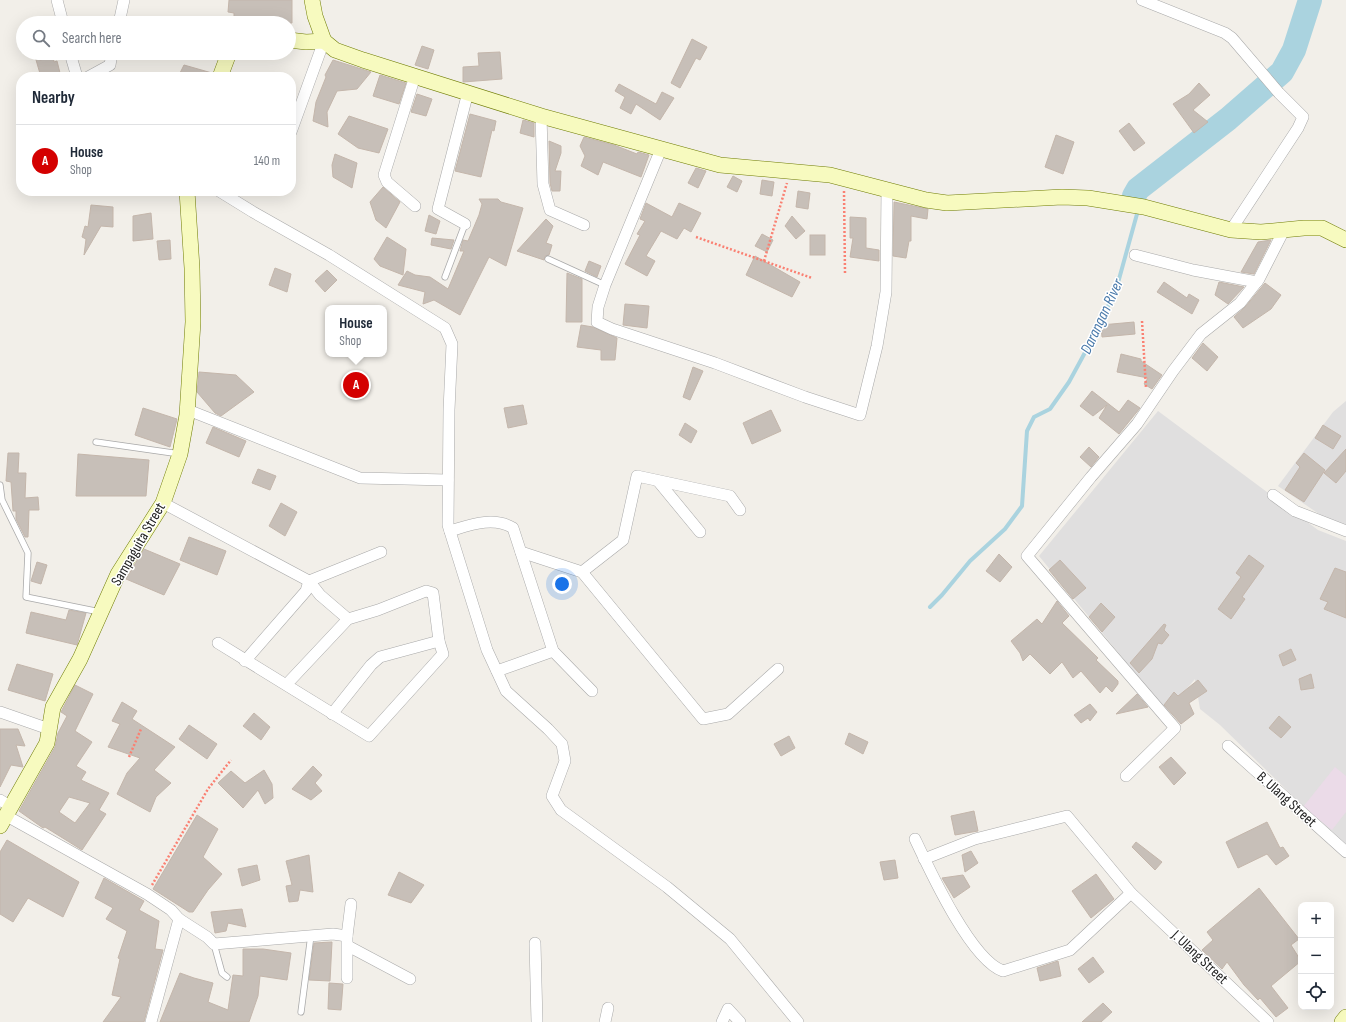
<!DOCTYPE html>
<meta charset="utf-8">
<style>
:root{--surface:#fff;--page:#f6f6f7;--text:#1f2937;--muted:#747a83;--line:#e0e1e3;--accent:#d40000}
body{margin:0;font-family:"Sofia Sans Condensed",sans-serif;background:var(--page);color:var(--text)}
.controls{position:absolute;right:12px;bottom:12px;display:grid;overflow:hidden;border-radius:8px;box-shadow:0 4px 16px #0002}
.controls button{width:36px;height:36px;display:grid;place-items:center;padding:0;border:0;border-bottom:1px solid var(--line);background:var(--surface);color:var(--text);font:20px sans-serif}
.you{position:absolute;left:562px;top:584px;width:14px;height:14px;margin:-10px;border:3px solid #fff;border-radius:50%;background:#1a73e8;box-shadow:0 0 0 6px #1a73e833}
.badge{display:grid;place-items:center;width:26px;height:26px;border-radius:50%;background:var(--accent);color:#fff;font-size:13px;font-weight:700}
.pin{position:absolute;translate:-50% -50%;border:2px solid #fff;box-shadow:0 1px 4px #0006}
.popup{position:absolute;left:325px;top:305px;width:62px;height:52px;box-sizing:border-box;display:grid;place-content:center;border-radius:8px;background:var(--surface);filter:drop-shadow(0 1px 3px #0005);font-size:13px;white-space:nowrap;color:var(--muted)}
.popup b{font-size:15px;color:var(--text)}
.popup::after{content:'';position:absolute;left:50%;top:100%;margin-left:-8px;border:8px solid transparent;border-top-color:var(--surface)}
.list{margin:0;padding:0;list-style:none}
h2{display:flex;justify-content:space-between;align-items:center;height:52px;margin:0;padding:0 16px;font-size:17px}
h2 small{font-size:13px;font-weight:400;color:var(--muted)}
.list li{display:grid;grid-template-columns:26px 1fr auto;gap:12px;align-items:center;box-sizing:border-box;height:72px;padding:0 16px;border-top:1px solid var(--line)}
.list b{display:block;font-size:15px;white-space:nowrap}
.list p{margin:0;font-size:13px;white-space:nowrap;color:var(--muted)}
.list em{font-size:13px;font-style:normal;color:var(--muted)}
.icon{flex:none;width:22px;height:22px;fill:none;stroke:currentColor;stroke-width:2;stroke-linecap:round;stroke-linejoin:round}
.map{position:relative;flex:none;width:1346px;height:1022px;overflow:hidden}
.search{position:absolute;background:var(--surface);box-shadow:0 4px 16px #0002;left:16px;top:16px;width:280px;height:44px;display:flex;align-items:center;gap:10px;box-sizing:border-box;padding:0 14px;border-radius:22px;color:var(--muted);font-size:15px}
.panel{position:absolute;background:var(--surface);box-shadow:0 4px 16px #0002;left:16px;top:72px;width:280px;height:124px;border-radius:16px}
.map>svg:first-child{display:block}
.residential{fill:#e0dfdf}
.industrial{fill:#ebdbe8}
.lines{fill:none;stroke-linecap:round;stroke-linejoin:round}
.stream{stroke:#aad3df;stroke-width:4}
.river{stroke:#aad3df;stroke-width:24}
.building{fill:#c7bfb8;stroke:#c4b6ab;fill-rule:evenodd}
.lane-casing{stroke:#a9a9a9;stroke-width:7}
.street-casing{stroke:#a9a9a9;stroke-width:12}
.secondary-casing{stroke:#707d05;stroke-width:16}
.path{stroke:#fa8072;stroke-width:2.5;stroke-dasharray:2 2;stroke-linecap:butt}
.lane{stroke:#fff;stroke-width:5.5}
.street{stroke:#fff;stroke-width:11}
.secondary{stroke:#f7fabf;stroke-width:15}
.labels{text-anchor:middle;stroke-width:3;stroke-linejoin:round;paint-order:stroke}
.street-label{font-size:15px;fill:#222;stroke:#fff}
.water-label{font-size:16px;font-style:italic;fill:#4a7aab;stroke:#fff}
</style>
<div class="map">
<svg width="1346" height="1022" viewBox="0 0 1346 1022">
<rect width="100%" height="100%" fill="#f2efe9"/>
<!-- residential -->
<g class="residential">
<path d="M1346 401V525L1322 516 1278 486 1333 412Z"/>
<path d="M1158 411 1318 530 1346 541V848L1220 725 1200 709 1195 679 1167 712 1039 556Z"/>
</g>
<!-- industrial -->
<path class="industrial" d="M1335 767 1346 776V812L1332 830 1303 807Z"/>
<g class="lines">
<!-- stream -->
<path class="stream" d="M930 607 942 595 970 561 1005 529 1022 506 1027 431 1034 417 1050 409 1069 382 1088 347 1116 290 1137 214 1136 208"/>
<!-- river -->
<path class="river" d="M1134 196 1138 189 1228 119 1282 72 1294 50 1310 0"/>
</g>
<!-- building -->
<g class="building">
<path d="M229 0H292V23H249L250 20H234V13L228 12Z"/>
<path d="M692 39 707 47 700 60 696 58 680 88 671 83Z"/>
<path d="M422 46 434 50 428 69 415 65Z"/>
<path d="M500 52 502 79 463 82V67L479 66 478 53Z"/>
<path d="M34 53H38L37 58 40 60 53 57 54 62 57 61 61 77H41Z"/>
<path d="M333 60 371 72 357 89 337 91 327 112 328 127 313 121 316 102 326 77 325 75Z"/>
<path d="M184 65 212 73 211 77H178Z"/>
<path d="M380 75 406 83 399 104 373 96Z"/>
<path d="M1199 83 1210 95 1193 110 1208 122 1194 133 1173 104 1189 94Z"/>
<path d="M619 84 656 104 662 92 674 98 660 120 636 104 631 114 620 108 625 97 615 91Z"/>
<path d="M417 94 432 99 426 116 411 112Z"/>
<path d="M470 114 496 121 494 131 492 130 481 177 455 171Z"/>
<path d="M349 116 388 129 379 153 358 148 338 134Z"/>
<path d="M523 120 534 123V137L520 133Z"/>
<path d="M1129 123 1145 143 1134 151 1119 131Z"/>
<path d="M1056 135 1074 142 1063 174 1045 167Z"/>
<path d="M584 137 614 145 637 154 638 152 649 155 641 177 603 162 598 175 581 166 585 156 580 146Z"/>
<path d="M549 141 561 146V153L555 171H561L560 191H552L550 183Z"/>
<path d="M335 154 357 163 352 188 333 177 332 165Z"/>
<path d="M696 168 706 171 698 188 688 183Z"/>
<path d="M733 176 742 181 737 192 727 187Z"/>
<path d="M762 180 774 182 772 196 760 194Z"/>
<path d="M383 187 400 202 386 228 376 220 370 202Z"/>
<path d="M798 191 810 193 808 209 796 207Z"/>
<path d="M479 199H498L501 202 523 208 506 266 489 257 460 315 434 300 423 304 425 292 398 285 407 271 415 275 430 277 448 289 464 251H460L463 240 468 241 479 215 482 204Z"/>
<path d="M894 202 928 209 927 219 911 216V241H909L906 258 893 256Z"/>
<path d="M646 203 672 217 679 203 701 213 691 232 684 228 677 239 661 231 646 256 655 261 647 276 625 264 640 235 637 234 645 221 640 219Z"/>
<path d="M91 205 113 207V227L101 226 84 255 86 239 82 237 85 226 88 227Z"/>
<path d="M151 213 153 239 133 241V216Z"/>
<path d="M429 215 440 221 436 234 425 231Z"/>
<path d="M792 216 805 231 796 239 785 226Z"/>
<path d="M850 217 866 218V248L879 250V261L850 257 853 238H850Z"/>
<path d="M546 219 553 226 546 243 552 245 549 255 545 256 544 260 517 251Z"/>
<path d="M762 234 773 240 767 252 755 246Z"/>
<rect x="810" y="235" width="15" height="20"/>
<path d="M387 237 406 249 403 275 380 266 374 259Z"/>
<path d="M432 238 454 240 451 249 431 245Z"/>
<path d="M170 240 171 259 159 260 157 241Z"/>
<path d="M1271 240 1254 274 1241 272 1258 242Z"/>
<path d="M755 256 800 282 792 297 746 275Z"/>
<path d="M589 261 601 266 597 277 585 271Z"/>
<path d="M275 268 291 274 287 292 269 285Z"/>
<path d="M327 270 337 280 325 292 315 281Z"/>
<path d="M567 273 582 279V322H566Z"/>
<path d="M1164 282 1187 298 1189 294 1199 300 1192 314 1157 292Z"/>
<path d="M1219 282 1244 287 1228 304 1215 295Z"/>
<path d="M1265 283 1281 295 1271 309 1243 328 1234 317 1245 307Z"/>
<path d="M625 304 649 306 647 328 623 325Z"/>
<path d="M1134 322 1135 334 1102 337 1101 325Z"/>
<path d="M581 325 593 327 617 338 615 360H601V350L577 347Z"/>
<path d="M1203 343 1218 357 1207 371 1192 358Z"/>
<path d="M1121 354 1141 359V361L1162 375 1152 389 1144 384 1148 378 1117 372Z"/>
<path d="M693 367 703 371 690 400 683 397Z"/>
<path d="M199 372 236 375 254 392 221 416 215 413 197 392Z"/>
<path d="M1092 391 1119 412 1128 400 1140 408 1119 434 1099 418 1107 405 1093 416 1080 406Z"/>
<path d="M523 405 527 424 508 428 504 408Z"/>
<path d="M143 408 177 419 170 447 135 435Z"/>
<path d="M771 410 781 431 752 444 743 423Z"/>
<path d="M685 423 697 431 691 443 679 435Z"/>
<path d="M1323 425 1341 436 1333 449 1315 438Z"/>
<path d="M213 427 246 441 239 457 206 443Z"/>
<path d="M1089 447 1099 457 1091 467 1080 457Z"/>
<path d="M1346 449V471L1336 483 1324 473Z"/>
<path d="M8 453H19L18 473H26L25 498 38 497 39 510H29L28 537H25L16 519V511H13L11 482 6 481Z"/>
<path d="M1304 453 1325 470 1304 502 1285 490 1300 467 1296 463Z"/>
<path d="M78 454 149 460 146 496H76Z"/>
<path d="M258 469 276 476 270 490 252 483Z"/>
<path d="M281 503 297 512 285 536 269 526Z"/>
<path d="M189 537 226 551 217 575 180 560Z"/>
<path d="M144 549 180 564 164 595 126 579Z"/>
<path d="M999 554 1012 567 1000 582 986 571Z"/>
<path d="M1249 555 1264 566 1242 597 1245 599 1231 619 1218 609 1241 577 1236 573Z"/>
<path d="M1060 560 1086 588 1073 599 1049 570Z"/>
<path d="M37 562 47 565 41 584 31 581Z"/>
<path d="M1335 568 1346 572V618L1324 609 1328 602 1320 599Z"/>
<path d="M1057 601 1069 616 1062 623 1098 658 1096 660 1118 681V684L1112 692 1106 686 1100 693 1081 671 1073 678 1062 662 1050 674 1030 654 1023 661 1020 653 1011 641 1037 619 1042 624Z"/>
<path d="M1101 603 1115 617 1102 632 1089 617Z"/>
<path d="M69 610 86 613 77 645 26 633 31 612 66 620Z"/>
<path d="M1164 624 1166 625 1164 630 1169 635 1162 644 1158 643 1152 659 1139 673 1130 663Z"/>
<path d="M1291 649 1296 660 1283 666 1279 655Z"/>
<path d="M17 664 53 674 45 701 8 690Z"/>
<path d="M1311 674 1314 688 1301 690 1299 679Z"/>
<path d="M1198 680 1207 691 1189 703 1194 714 1181 724 1164 705 1174 692 1178 696Z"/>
<path d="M75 685 93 694 75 731 92 742 76 766 86 772 81 780 109 793 99 810 106 814 82 850 45 827 43 828 19 811 55 747 58 733 67 716 61 712 62 710ZM69 797 90 803 75 823 59 812Z"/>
<path d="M1137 694 1148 707 1116 714Z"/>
<path d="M122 702 137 711 132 719 175 747 154 770 171 783 156 797 150 812 117 794 127 773 140 758 108 747 120 724 112 721Z"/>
<path d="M1090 704 1097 712 1090 721 1088 718 1081 723 1074 715Z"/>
<path d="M254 713 270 727 261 740 243 726Z"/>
<path d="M1279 716 1291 727 1281 738 1269 728Z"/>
<path d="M189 725 217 744 207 759 179 739Z"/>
<path d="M0 729H18L25 746 16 745 23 767 11 765 0 787Z"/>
<path d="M849 733 868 742 863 754 845 744Z"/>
<path d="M789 736 795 748 781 756 774 744Z"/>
<path d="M1171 757 1186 773 1174 785 1159 767Z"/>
<path d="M313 766 322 775 315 783 322 791 311 800 292 789Z"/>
<path d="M264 770 272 784 273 798 265 804 258 790 243 808 218 783 231 771 245 783Z"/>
<path d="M974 811 978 831 955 835 951 816Z"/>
<path d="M197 815 218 829 203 857 222 874 208 890 193 912H189L153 889Z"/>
<path d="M1267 822 1280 848 1283 847 1289 856 1276 865 1267 854 1238 868 1226 842Z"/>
<path d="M7 840 79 882 63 917 28 898 13 922 0 914V852Z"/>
<path d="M1136 842 1162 862 1155 870 1132 847Z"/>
<path d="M971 851 978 863 965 872 962 855Z"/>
<path d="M309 855 313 892 300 890 298 901 289 902 286 886 292 885 286 861Z"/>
<path d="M895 860 898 878 884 880 880 862Z"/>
<path d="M257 865 260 880 242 886 238 869Z"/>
<path d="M399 872 424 885 411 903 388 895Z"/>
<path d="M1096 874 1114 899 1091 918 1072 891Z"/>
<path d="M963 875 970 887 954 898 942 878Z"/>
<path d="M104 878 144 901 139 910 159 921 155 949 163 950 144 1022H103L121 997 112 995 120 959 118 958 127 931 106 919 113 908 95 898Z"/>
<path d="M1259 888 1299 939 1291 945 1301 961 1271 986 1288 1008 1276 1017 1260 998 1258 1000 1244 985 1227 962 1222 969 1202 950 1213 940 1207 932Z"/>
<path d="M242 909 246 927 228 923 226 931 215 933 211 912Z"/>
<path d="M332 942 330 981 309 980 314 943Z"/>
<path d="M243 949H263L291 953 287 980 260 976 258 996 249 1022H160L180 973 194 978 213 983 208 1002 228 1010 233 975 243 976Z"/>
<path d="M1093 957 1104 972 1089 983 1078 969Z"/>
<path d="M1058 961 1061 976 1040 981 1037 968Z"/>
<path d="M329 983 343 984 341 1010 328 1009Z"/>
<path d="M1103 1003 1112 1012 1101 1022H1082Z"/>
</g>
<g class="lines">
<defs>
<g id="lane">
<path d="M41 56 51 53"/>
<path d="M548 259 605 285"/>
<path d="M445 277 465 224"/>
<path d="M96 442 180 454"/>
<path d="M0 485 2 500 28 553 26 597 100 612"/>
<path d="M214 944 222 973 227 977"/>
<path d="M301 1012 311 935"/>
</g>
<g id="street">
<path d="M57 0 63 23"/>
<path d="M1142 0 1225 33 1232 38 1279 93 1303 117 1298 128 1231 230"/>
<path d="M119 23 124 0"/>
<path d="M70 53 77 77"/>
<path d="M415 76 384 175 387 182 415 206"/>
<path d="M88 77 110 65 112 53"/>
<path d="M541 116 543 184 550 210 584 225"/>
<path d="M291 132 324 41"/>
<path d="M661 149 605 285 598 307 597 322 612 329 715 363 805 397 860 415 877 346 886 292 887 189"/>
<path d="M219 191 253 212 329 255 445 328 452 344 449 410 448 525 487 650 506 691 548 729 562 744 565 761 552 796 561 810 667 887 730 939 798 1022"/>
<path d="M465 224 438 209 468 92"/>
<path d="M1135 255 1193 270 1257 282"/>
<path d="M188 410 360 478 448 480"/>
<path d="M658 481 700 532"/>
<path d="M1273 495 1295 511 1346 531"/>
<path d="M163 503 309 581 320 595 348 619"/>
<path d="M450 531C470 525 493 516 513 528L553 651 592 691"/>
<path d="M521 552 582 572 703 719 728 714 778 669"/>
<path d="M582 572 623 540 637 476 730 496 740 510"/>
<path d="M218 643 369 736 443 654 439 641 433 593 426 591 378 610 348 619 286 685"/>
<path d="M245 661 306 591 309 581 381 552"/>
<path d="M497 671 553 651"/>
<path d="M0 712 49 729"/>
<path d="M332 714 371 665 380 657 439 641"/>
<path d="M1228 746 1346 852"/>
<path d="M1126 776 1175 728 1027 556 1091 477 1137 424 1173 371 1201 334 1240 303 1259 279 1284 230"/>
<path d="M0 800 11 807"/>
<path d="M5 815 147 894 171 910 179 919 151 1022"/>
<path d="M915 839C930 871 971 960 1003 971L1070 950 1131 893"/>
<path d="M924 859 975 839 1067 816 1131 893 1268 1022"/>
<path d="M179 919 207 937 214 944 333 934 347 936"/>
<path d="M535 943 537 1022"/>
<path d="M348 946 410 979"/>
<path d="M347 978V936L351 904"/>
<path d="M605 1022 608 1008"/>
<path d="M722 1022 728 1009 740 1022"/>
</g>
<g id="secondary">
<path d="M312 0 315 16 324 41"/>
<path d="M289 40 306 42 324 41"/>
<path d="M324 41 335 50 363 60 541 116 720 165 830 175 926 200 947 203 1062 197 1088 198 1144 207 1231 230 1261 232 1304 228H1322L1346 240"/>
<path d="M220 77 229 53"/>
<path d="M0 826 47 743 53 707 80 659 118 574 163 503 180 454 187 415 193 322 192 268 187 191"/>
<path d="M1342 1022 1346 1017"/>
</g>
</defs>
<!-- lane casing -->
<use href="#lane" class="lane-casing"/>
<!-- street casing -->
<use href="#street" class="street-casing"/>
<!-- secondary casing -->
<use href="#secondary" class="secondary-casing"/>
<!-- path -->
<g class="path">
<path d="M844 191 845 273"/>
<path d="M696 237 812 278"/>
<path d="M764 261 787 183"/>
<path d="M1142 321 1146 388"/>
<path d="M129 757 141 729"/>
<path d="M152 885 208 789 231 760"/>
</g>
<!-- lane -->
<use href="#lane" class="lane"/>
<!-- street -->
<use href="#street" class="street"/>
<!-- secondary -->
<use href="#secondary" class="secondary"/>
</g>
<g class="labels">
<!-- street labels -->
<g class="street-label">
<text transform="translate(138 544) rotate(-60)" y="5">Sampaguita Street</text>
<text transform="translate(1287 799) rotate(42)" y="5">B. Ulang Street</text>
<text transform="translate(1200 957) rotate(43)" y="5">J. Ulang Street</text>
</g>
<!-- water labels -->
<g class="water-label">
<text transform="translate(1101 316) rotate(-65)" y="6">Darangan River</text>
</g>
</g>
</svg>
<div class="controls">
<button>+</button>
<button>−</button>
<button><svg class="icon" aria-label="locate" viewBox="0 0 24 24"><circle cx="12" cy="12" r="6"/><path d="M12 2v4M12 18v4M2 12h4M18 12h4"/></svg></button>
</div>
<div class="you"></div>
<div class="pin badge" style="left:356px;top:385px">A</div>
<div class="popup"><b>House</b>Shop</div>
<div class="search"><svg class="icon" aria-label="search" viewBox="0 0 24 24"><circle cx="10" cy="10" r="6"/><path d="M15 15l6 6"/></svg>Search here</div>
<section class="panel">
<h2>Nearby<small></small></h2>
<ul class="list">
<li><span class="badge">A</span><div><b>House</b><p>Shop</p></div><em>140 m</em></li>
</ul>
</section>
</div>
